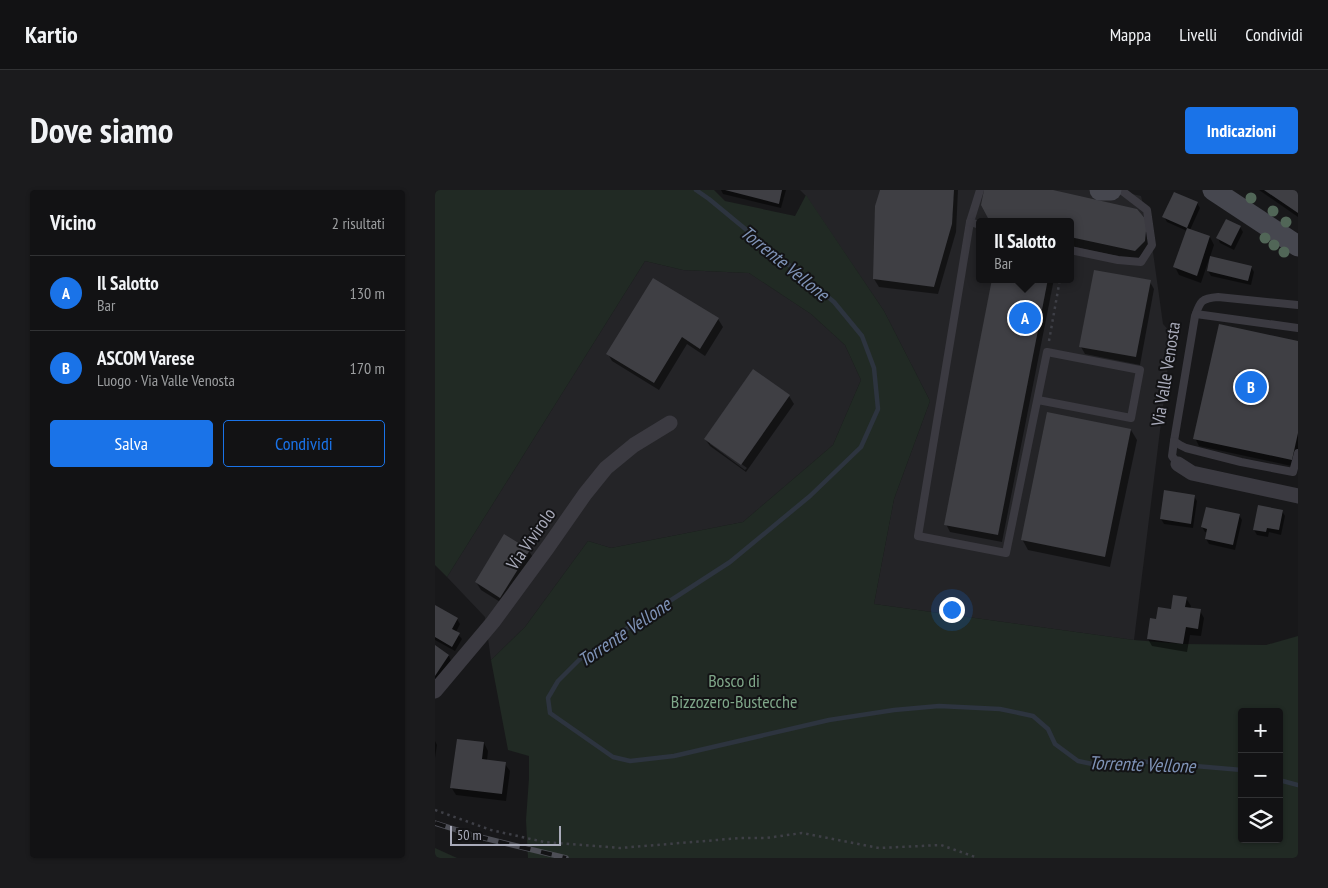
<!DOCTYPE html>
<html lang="it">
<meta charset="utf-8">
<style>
:root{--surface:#121214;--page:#1b1b1d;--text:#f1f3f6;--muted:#9c9ea0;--line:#313234;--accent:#1a73e8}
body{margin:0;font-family:"PT Sans Narrow",sans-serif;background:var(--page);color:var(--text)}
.controls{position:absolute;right:15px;bottom:15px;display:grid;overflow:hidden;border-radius:5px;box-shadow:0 1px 4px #0004}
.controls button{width:45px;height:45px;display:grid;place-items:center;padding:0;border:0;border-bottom:1px solid var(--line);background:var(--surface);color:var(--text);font:25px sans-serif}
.scale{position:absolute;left:15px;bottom:12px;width:111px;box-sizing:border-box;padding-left:5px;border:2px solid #a9abba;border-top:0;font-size:14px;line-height:18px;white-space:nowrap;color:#a9abba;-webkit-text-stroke:4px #131315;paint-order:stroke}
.you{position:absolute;left:516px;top:419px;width:18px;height:18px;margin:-12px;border:4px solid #fff;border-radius:50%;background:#1a73e8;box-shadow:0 0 0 8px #1a73e833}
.badge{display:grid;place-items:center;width:32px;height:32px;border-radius:50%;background:var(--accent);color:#fff;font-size:16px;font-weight:700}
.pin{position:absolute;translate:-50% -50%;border:2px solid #fff;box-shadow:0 1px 5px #0006}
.popup{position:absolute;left:541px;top:28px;width:98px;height:65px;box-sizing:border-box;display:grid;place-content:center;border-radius:5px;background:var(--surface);filter:drop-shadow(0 1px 4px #0005);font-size:16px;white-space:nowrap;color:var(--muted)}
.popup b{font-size:19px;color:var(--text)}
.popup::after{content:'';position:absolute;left:50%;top:100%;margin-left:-10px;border:10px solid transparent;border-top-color:var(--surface)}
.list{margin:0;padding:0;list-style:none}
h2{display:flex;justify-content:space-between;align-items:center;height:65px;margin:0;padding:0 20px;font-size:21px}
h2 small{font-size:16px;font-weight:400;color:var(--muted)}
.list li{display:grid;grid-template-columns:32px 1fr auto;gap:15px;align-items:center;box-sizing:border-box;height:75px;padding:0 20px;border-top:1px solid var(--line)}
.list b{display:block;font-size:19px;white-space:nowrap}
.list p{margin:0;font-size:16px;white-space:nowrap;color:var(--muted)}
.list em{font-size:16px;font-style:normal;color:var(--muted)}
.actions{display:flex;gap:10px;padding:15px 20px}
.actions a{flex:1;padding:11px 0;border:1px solid var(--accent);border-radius:5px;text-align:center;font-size:18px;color:var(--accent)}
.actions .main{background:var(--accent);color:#fff}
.icon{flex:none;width:28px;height:28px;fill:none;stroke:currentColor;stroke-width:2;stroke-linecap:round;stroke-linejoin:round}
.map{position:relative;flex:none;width:863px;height:668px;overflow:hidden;border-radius:5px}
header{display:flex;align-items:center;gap:30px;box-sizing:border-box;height:70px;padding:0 25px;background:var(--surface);border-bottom:1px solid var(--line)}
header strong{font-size:24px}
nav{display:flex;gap:28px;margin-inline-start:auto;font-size:18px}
.intro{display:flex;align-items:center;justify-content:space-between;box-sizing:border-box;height:120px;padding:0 30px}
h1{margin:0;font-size:35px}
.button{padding:12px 22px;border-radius:5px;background:var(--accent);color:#fff;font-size:18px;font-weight:700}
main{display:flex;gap:30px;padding:0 30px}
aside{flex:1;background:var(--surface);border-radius:5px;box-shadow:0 1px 4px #0004}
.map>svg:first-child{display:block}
.built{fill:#242427;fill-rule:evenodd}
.green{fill:#212a24;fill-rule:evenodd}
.shadow{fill:#0007;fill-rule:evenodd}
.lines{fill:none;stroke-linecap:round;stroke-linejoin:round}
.stream{stroke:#2d343f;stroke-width:4.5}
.building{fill:#3f3f44}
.path{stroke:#3e3f46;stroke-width:2.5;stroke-dasharray:2.5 4;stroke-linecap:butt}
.service{stroke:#3b3a41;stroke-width:8}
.minor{stroke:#3b3a41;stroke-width:15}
.secondary{stroke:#46474f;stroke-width:21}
.rail-casing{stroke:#4d4e56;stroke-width:5.5}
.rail{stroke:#131315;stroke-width:4;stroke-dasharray:11;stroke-linecap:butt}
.tree{fill:#516657}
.labels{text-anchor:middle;stroke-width:4;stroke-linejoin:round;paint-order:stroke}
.street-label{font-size:18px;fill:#a9abba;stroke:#131315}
.park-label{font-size:18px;fill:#7fa689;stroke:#131315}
.water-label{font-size:19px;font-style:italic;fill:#7f93b7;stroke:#131315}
</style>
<header>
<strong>Kartio</strong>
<nav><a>Mappa</a><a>Livelli</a><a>Condividi</a></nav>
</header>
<div class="intro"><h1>Dove siamo</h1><a class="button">Indicazioni</a></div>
<main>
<aside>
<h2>Vicino<small>2 risultati</small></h2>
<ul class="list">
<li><span class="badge">A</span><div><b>Il Salotto</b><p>Bar</p></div><em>130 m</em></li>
<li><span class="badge">B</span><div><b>ASCOM Varese</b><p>Luogo · Via Valle Venosta</p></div><em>170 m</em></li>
</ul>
<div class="actions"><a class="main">Salva</a><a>Condividi</a></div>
</aside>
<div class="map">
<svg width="863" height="668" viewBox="0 0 863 668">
<rect width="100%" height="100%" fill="#18181a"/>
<!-- built -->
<g class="built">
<path d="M365 0H679L706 6 717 55 728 134 737 144 699 450 439 414 459 309 495 211 449 121 371 6ZM545 32H635V89H545Z"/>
<path d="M210 71 248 80 314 83 376 124 410 155 426 190 398 255 308 332 176 358 153 351 90 437 56 470 50 427 12 387Z"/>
</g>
<!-- green -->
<g class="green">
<path d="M0 0H279L290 11 360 26 371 5 449 121 495 211 459 309 439 414 699 450 748 454 831 455 863 446V668H93L91 630 94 588V566L73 560 56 470 90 437 153 351 176 358 308 332 398 255 426 190 410 155 376 124 314 83 248 80 210 71 12 387 0 375ZM807 522H844V649H807Z"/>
<path d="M0 658 22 668H0Z"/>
</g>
<!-- shadow -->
<g class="shadow">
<path d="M286 0H351L346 18 288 4Z"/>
<path d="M446 0H523L521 42 503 104 444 97 439 89Z"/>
<path d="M551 0H612L711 32 715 62 706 71 635 56V32H557L547 15Z"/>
<path d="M824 0H863V27Z"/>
<path d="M762 13 765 18 755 40 775 47 779 55 775 67 816 77 819 82 816 95 776 86 773 81 776 69H774L766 93 744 85 740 77 752 41 732 32 729 27Z"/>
<path d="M805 37 808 42 799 60 785 53 783 48Z"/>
<path d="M558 89H619L567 352 515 342 511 334Z"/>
<path d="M715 92 719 99 705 175 650 164 646 157Z"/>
<path d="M283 129 288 137 270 166 252 154 224 200 177 171 173 164Z"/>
<path d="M785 135 863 152V269L861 277 764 256 760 248Z"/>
<path d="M319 181 354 206 359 214 311 282 275 256 270 249ZM275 251 312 278 310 280 275 254Z"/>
<path d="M696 240 702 250 675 377 593 360 587 349Z"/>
<path d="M759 306 762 311 758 338 729 334 726 329Z"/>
<path d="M847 321 850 326 846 345 834 342 833 347 822 345 819 340Z"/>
<path d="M804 325 807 330 800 360 774 354 771 349 773 343 770 342 767 337Z"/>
<path d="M94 361 99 369 70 415 46 400 41 392Z"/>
<path d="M751 408 756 416 755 419 765 421 769 428 766 446 755 445 752 462 717 456 713 449 722 430Z"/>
<path d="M0 419 22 429 25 434 21 442 27 449 20 461 0 450Z"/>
<path d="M0 456 14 466 16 471 0 494Z"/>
<path d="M0 551 2 555 0 568Z"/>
<path d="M49 553 53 561 52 571 70 574 75 581 71 611 21 605 16 597Z"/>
</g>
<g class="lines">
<!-- stream -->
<g class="stream">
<path d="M261 0 274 9 399 112 427 146 439 178 443 219 426 257 375 306 295 372 145 469 123 491 113 508 115 523 178 567 195 571 239 566 394 530 459 520 504 516 565 519 598 526 613 539 620 554 643 571 667 576 702 571 807 580"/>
<path d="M844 590 863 595"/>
</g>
</g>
<!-- building -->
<g class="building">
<path d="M290 0H347L344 14Z"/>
<path d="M445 0H519L517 34 499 97 438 89 440 16Z"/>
<path d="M549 0H618L702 19 712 31 710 51 700 61 635 47V32H562L554 30 546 15Z"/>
<path d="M829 0H863V23Z"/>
<path d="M739 2 763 12 752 38 727 27Z"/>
<path d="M791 29 806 36 796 56 781 48Z"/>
<path d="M752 38 775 46 762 86 738 77Z"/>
<path d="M775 66 817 76 813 91 772 81Z"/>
<path d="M659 80 716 90 701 167 644 157Z"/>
<path d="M218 88 284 128 265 159 247 147 219 193 171 164Z"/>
<path d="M557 89H613L563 345 509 335Z"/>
<path d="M784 134 863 151V243L857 270 758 249Z"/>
<path d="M318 179 355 205 306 275 269 249Z"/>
<path d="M612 222 696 239 670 367 586 350Z"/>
<path d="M729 300 760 305 756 334 725 329Z"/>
<path d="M823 315 848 320 844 340 832 338 831 342 818 340Z"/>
<path d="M771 317 805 324 798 355 770 349 772 339 766 337Z"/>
<path d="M69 344 95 360 65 408 40 392Z"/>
<path d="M738 405 752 407 750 417 766 419 763 439 751 437 748 454 712 449 715 428 721 429 723 417 736 419Z"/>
<path d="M0 415 23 428 17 439 25 443 17 457 0 447Z"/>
<path d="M0 455 14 465 0 486Z"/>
<path d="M22 549 49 552 47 569 71 572 67 604 15 598Z"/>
</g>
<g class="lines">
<!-- path -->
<g class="path">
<path d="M614 151 625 89"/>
<path d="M0 620 56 640 109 652 185 658 306 648H331L367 643 444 658 506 655 543 668"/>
</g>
<!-- service -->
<g class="service">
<path d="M545 0 535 32 483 346 571 363 612 162 705 180 696 228 603 210"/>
<path d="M535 32 545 35"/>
<path d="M635 60 683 70 706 72 717 55 712 20 686 0"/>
<path d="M863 115 783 107C766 108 765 112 760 126L739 251 745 255 751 258 806 272 858 282 863 263"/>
<path d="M761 124 863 138"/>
<path d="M739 251 737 266 743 274"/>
</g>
<!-- minor -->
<g class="minor">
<path d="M743 274 757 283 863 306"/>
<path d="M0 501 58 432 113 357 150 304 171 278 199 255 235 233"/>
</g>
<!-- secondary -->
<g class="secondary">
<path d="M665 0H676"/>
<path d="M778 0 863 56"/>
</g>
<defs>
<path id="rail" d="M0 633 41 646 131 668"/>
</defs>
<!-- rail casing -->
<use href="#rail" class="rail-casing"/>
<!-- rail -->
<use href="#rail" class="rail"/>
</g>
<!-- trees -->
<g class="tree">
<circle cx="816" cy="8" r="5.5"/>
<circle cx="838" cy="21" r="5.5"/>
<circle cx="851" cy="32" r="5.5"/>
<circle cx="830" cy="48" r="5.5"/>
<circle cx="839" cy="55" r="5.5"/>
<circle cx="849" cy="62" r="5.5"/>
</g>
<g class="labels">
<!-- street labels -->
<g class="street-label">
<text transform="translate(731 184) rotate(-81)" y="6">Via Valle Venosta</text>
<text transform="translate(96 349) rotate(-55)" y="6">Via Vivirolo</text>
</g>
<!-- park labels -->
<g class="park-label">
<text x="299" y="497">Bosco di<tspan x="299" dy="21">Bizzozero-Bustecche</tspan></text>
</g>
<!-- water labels -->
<g class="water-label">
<text transform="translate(350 73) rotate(39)" y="7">Torrente Vellone</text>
<text transform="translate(189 442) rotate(-34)" y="7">Torrente Vellone</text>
<text transform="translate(707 574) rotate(2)" y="7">Torrente Vellone</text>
</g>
</g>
</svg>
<div class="controls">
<button>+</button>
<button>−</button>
<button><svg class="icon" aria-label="layers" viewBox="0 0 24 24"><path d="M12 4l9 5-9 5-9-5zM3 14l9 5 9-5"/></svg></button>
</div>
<div class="scale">50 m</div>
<div class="you"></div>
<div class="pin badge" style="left:590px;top:128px">A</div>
<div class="popup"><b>Il Salotto</b>Bar</div>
<div class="pin badge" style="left:816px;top:197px">B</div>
</div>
</main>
